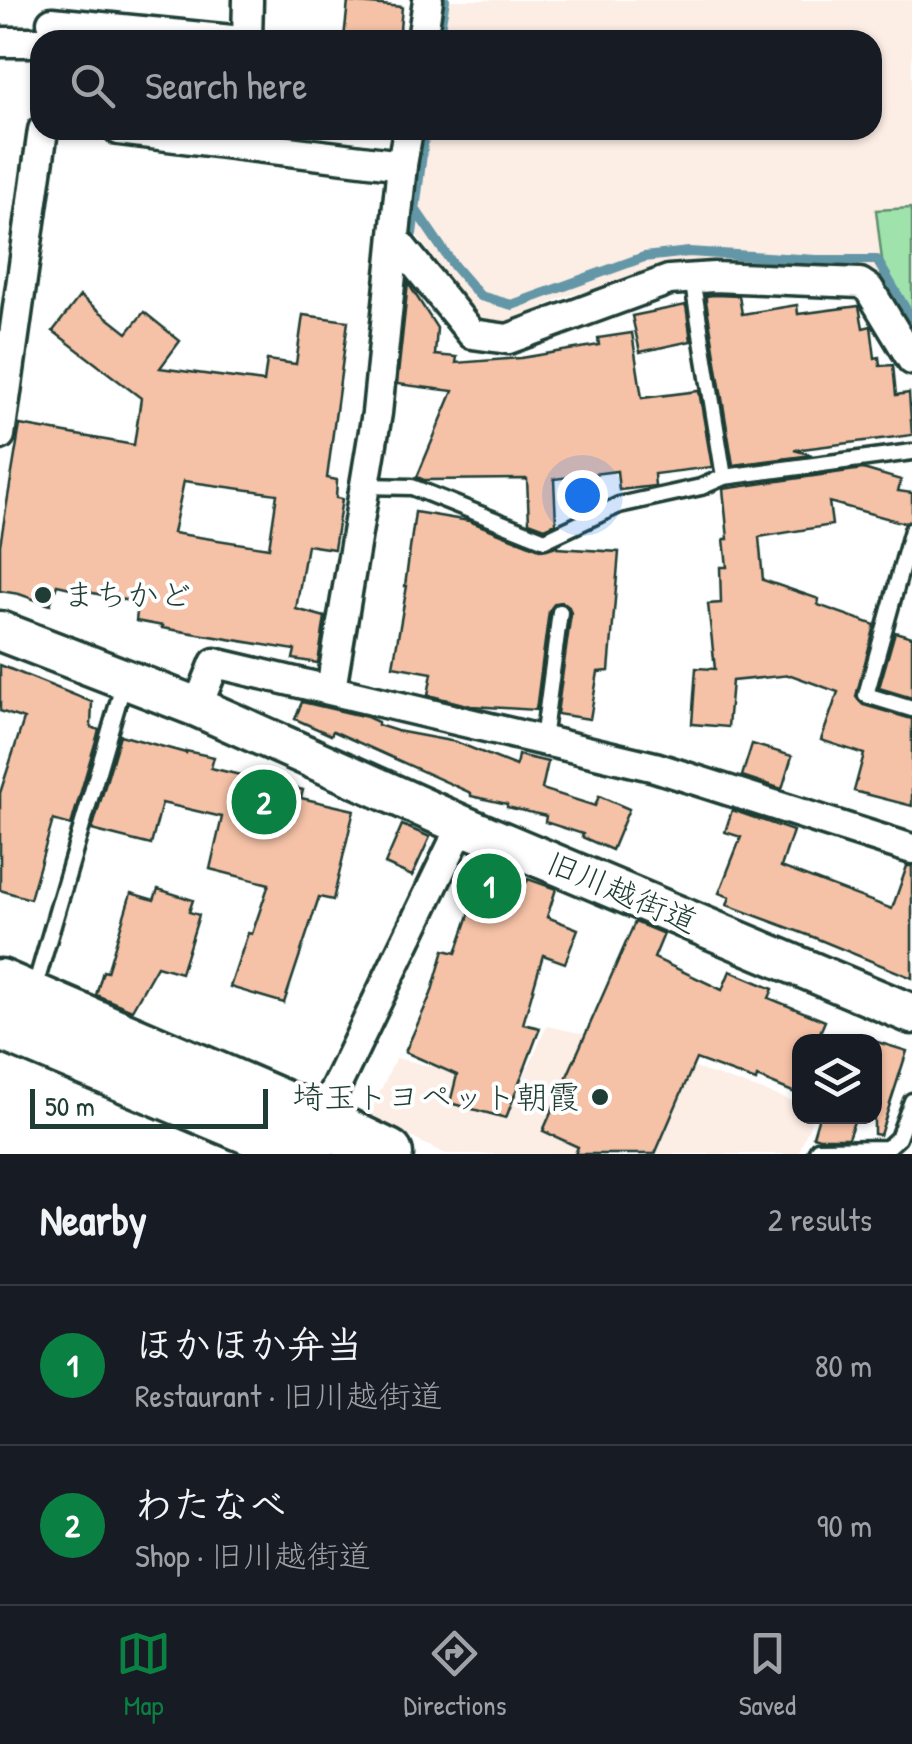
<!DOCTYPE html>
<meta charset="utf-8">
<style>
:root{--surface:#171b24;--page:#20242c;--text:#f1f3f6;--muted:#9ea1a6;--line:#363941;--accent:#0b8043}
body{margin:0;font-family:"Patrick Hand","Klee One",sans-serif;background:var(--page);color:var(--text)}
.controls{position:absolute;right:30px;bottom:30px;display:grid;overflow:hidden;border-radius:20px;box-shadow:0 2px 8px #0004}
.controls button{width:90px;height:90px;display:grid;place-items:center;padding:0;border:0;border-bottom:2px solid var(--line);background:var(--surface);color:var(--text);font:50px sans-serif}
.scale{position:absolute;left:30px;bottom:25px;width:238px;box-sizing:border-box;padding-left:10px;border:5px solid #1f3d34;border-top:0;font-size:28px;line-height:35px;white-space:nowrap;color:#1f3d34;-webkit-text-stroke:8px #fff;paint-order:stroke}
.you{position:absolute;left:582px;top:495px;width:35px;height:35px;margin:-25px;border:8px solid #fff;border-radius:50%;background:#1a73e8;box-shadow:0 0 0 15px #1a73e833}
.badge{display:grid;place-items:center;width:65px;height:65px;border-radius:50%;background:var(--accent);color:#fff;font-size:32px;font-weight:700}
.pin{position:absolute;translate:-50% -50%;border:5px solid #fff;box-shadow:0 2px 10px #0006}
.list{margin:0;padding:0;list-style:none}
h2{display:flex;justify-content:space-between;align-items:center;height:130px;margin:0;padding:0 40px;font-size:42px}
h2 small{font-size:32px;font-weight:400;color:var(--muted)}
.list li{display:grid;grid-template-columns:65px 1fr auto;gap:30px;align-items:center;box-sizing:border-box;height:160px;padding:0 40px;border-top:2px solid var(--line)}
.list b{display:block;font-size:38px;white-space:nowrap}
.list p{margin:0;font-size:32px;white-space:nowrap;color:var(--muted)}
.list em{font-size:32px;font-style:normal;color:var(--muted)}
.icon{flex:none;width:55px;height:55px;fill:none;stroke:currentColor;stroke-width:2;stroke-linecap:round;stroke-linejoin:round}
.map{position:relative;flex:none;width:912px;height:1154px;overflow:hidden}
.search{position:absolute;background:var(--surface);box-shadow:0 2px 8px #0004;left:30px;right:30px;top:30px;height:110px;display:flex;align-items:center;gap:25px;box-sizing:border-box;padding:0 35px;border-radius:30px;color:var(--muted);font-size:38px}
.sheet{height:450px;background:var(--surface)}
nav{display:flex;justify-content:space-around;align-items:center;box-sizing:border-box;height:140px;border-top:2px solid var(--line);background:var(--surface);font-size:28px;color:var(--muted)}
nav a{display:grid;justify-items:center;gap:5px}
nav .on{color:var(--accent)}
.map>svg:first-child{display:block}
.built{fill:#fcede5}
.green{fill:#a0e2ac;stroke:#609070;stroke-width:2.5}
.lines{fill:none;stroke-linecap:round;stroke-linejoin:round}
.stream{stroke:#6396a6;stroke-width:10}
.building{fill:#f6c2a7;stroke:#1f3d34;stroke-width:2.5;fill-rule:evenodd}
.lane-casing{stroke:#1f3d34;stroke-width:21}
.street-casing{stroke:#1f3d34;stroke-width:35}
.secondary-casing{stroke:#1f3d34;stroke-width:45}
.highway-casing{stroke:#1f3d34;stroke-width:55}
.lane{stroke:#fff;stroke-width:14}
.street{stroke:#fff;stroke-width:28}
.secondary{stroke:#fff;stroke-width:38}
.highway{stroke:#fff;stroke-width:48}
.poi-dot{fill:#1f3d34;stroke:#fff;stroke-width:4}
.labels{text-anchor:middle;stroke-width:8;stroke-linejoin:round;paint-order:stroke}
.poi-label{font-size:32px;fill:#1f3d34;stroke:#fff;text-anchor:start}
.street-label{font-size:32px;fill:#1f3d34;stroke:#fff}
</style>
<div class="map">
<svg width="912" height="1154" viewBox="0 0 912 1154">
<rect width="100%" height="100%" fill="#fff"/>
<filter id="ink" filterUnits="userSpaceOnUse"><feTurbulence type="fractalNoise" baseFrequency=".01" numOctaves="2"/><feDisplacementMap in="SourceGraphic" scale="20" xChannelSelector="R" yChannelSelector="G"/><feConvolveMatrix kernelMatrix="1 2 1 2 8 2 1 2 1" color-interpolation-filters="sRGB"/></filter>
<g filter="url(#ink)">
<!-- built -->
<g class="built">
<path d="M437 0H912V336L873 270 686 263 561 298 508 323 477 317 410 226 420 130H872V40H431Z"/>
<path d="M547 1026 612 1040 799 1103 800 1116 813 1117 798 1154H446L368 1117 396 1058 519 1088Z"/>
</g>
<!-- green -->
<path class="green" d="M911 208 912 213V339L880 291 885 285 876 210Z"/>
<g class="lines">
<!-- stream -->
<g class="stream">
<path d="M438 40 445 0"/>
<path d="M415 209 454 266 480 296 512 305 644 257 689 252 816 260H877L912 320"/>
<path d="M412 234 425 130"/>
</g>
</g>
<!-- building -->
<g class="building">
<path d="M348 2 402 7 399 40 344 38Z"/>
<path d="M408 283 437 328 435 355 457 357 456 363 521 358 599 345 598 338 632 333 642 398 699 391 712 467 654 474 655 486 619 490 617 471 554 479 556 523 545 528 529 522 527 479 424 480 417 477 453 391 397 384Z"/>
<path d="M714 295 739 296 742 314 797 305 798 314 859 306 863 328 871 326 875 358 879 357 880 366 893 365 896 395 909 393 912 435 794 450 812 455 733 465 706 301V296Z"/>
<path d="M80 296 127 333 144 312 180 341 160 368 264 382 267 360 296 364 303 315 348 321 327 478 337 480 336 498 342 499 334 549 307 545 296 609 325 617 318 663 293 659 295 650 162 628 163 626 136 621 138 603 57 585 50 605 19 594 0 591V545L20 425 134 445 141 398 53 331ZM184 481 277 494 269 548 173 533Z"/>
<path d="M686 305 691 341 640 352 632 316Z"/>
<path d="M863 469 901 480 898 491 912 493V520L904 523 829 502 832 525 759 537 763 580 819 599 818 605 875 625 856 697 863 705 912 719V806L854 791 864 754 821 740 838 692 791 675 732 681 728 727 692 724 696 668 715 669 708 604 721 603 720 567H727L724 539H728L723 489Z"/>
<path d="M415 512 469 521 542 550 557 546V548L619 552 609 671 598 672 590 719 557 714 571 613 569 607 562 602 555 603 549 611 536 710 471 706 428 695 432 673 393 666 407 586H405Z"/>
<path d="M895 632 912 637V698L879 688Z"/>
<path d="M0 665 92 702 91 727 99 730 71 825 53 820 30 899 0 890V793L24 719 0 711Z"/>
<path d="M302 702 367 717 378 722V725L397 731 456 742 516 766 518 755 548 762 542 789 595 806 599 796 629 809 612 850 582 837 583 834 545 822 546 816 507 807V804L471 796V793L333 731 331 735 295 719Z"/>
<path d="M120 735 186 753V751L214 757 211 768 303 790 301 798 354 810 333 900 319 897 284 1003 230 987 248 933 252 934 269 884 210 869 222 817 162 803 151 845 92 830Z"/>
<path d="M752 744 792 756 782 789 742 776Z"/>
<path d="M732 810 793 831 781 867 892 909 907 866H912V978L813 937 727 905 730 897 719 893 741 837 725 832Z"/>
<path d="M402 825 430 837 412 876 385 864Z"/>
<path d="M485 868 527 882 528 879 556 889 547 917 578 929 565 963 543 955 523 1024 540 1028 506 1118 450 1103 457 1075 405 1052 431 994 444 950 456 953Z"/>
<path d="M158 889 193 900 189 912 199 915 181 973 157 966 132 1010 96 995 103 971 107 972 131 893 154 900Z"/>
<path d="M635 922 664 934 654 958 722 990 730 971 773 989 769 998 825 1021 816 1042H800V1095L757 1077 756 1081 696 1059 655 1154H575L578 1147 543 1131Z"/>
<path d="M874 1041 907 1051 880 1135 874 1134Z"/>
<path d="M819 1116H856L848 1138H819L813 1136Z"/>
</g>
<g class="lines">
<defs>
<g id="lane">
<path d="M692 278 724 477"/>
<path d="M364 486 412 487 545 540 619 505 701 487 724 477 912 452"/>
<path d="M912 530 866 695 912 709"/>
<path d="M543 740 560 612"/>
<path d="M34 990 125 679"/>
<path d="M816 1154 818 1149 887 1148 898 1138 912 1101"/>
</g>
<g id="street">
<path d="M52 22 232 40"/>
<path d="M247 40 248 0"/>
<path d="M422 40 428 0"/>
<path d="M0 42H40"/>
<path d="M119 130 402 165"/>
<path d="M395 239 472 334 508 339 669 280 714 277 860 283 869 289 912 360"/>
<path d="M0 435 43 130"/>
<path d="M331 689 377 413 402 165 408 130"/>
<path d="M197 707 215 663 655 767 912 849"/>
<path d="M315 1130 462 825"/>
</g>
<path id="secondary" d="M0 631 197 707 462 825 912 1014"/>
<g id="highway">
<path d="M0 984 320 1121 388 1154"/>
<path d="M0 1025 308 1154"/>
</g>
</defs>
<!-- lane casing -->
<use href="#lane" class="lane-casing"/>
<!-- street casing -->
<use href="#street" class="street-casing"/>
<!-- secondary casing -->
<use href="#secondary" class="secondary-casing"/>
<!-- highway casing -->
<use href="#highway" class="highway-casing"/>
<!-- lane -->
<use href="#lane" class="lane"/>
<!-- street -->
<use href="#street" class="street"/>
<!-- secondary -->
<use href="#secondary" class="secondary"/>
<!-- highway -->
<use href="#highway" class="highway"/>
</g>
</g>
<!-- markers -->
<g class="poi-dot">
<circle cx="43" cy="595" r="10"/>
<circle cx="600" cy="1097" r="10"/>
</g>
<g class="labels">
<!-- poi labels -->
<g class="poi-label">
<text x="63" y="606">まちかど</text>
<text x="580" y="1108" text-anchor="end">埼玉トヨペット朝霞</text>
</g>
<!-- street labels -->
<g class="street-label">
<text transform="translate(622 892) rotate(23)" y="11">旧川越街道</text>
</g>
</g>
</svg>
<div class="controls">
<button><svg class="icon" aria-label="layers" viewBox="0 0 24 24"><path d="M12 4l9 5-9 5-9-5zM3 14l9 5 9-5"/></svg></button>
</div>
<div class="scale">50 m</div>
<div class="you"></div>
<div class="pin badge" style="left:489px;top:886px">1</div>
<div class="pin badge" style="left:264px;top:802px">2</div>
<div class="search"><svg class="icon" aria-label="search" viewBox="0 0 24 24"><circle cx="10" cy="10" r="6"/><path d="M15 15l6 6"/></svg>Search here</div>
</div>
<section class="sheet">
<h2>Nearby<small>2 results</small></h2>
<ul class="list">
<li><span class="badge">1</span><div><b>ほかほか弁当</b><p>Restaurant · 旧川越街道</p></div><em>80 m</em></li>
<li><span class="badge">2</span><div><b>わたなべ</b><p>Shop · 旧川越街道</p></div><em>90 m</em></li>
</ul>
</section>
<nav>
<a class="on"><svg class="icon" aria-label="map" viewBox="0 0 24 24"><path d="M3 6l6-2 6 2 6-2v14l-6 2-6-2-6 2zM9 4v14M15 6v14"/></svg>Map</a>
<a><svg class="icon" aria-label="directions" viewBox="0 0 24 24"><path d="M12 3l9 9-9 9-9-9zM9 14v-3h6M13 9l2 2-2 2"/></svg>Directions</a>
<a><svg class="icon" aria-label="saved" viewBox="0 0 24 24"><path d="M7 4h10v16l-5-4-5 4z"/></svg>Saved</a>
</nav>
